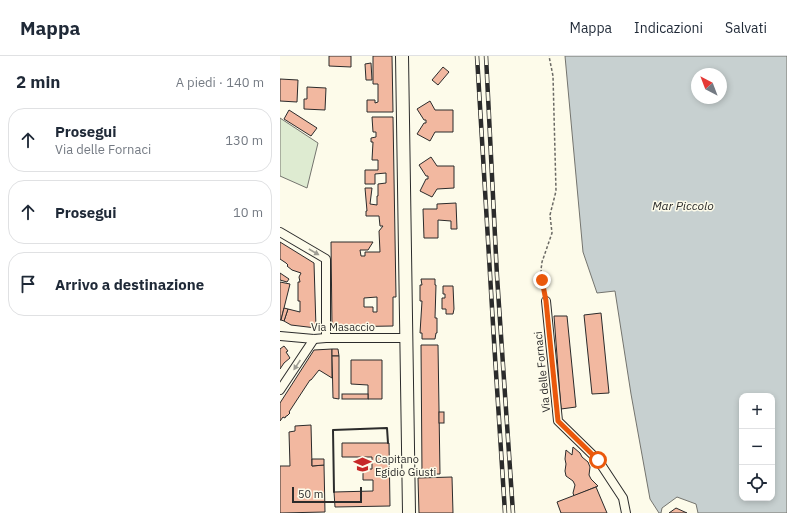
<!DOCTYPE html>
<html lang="it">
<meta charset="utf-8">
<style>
:root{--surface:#fff;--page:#f2f2f3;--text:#1f2937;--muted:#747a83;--line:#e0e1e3}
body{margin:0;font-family:"IBM Plex Sans",sans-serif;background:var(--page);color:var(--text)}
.controls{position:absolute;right:12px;bottom:12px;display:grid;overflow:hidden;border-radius:8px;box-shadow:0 2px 6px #0003}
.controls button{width:36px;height:36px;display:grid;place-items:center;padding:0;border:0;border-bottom:1px solid var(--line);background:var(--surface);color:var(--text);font:20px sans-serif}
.compass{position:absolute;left:411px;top:12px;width:36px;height:36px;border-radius:50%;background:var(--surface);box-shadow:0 2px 6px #0003;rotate:318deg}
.scale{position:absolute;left:12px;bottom:10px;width:70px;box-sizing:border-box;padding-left:4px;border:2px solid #2b2b2b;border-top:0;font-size:11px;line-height:14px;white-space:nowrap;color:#2b2b2b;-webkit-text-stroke:3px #fdfbea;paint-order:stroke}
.stop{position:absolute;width:12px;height:12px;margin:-9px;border:3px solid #ea580c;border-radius:50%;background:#fff}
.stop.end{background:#ea580c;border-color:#fff;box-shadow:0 1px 4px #0008}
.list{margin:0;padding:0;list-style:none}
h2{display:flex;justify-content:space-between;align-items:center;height:52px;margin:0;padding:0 16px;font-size:17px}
h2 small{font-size:13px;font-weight:400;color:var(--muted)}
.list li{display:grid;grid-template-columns:26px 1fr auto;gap:12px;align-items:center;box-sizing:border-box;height:64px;margin:0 8px 8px;padding:0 8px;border:1px solid var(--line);border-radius:16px}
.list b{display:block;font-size:15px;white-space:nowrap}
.list p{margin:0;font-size:13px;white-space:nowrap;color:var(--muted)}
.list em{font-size:13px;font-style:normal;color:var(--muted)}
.icon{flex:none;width:22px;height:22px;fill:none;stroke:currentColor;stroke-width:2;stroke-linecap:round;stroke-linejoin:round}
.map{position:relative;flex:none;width:507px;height:457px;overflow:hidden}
header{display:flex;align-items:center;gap:24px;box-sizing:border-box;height:56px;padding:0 20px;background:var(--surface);border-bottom:1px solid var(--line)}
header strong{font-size:19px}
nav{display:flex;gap:22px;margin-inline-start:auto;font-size:14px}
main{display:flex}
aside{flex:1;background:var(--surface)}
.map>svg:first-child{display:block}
.green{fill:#deebd1;stroke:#74746e}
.water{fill:#c7d0d0;stroke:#74746e;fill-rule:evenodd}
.building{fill:#f2b8a0;stroke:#2b2b2b;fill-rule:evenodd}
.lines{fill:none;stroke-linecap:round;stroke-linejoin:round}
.street-casing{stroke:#2b2b2b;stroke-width:10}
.secondary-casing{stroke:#2b2b2b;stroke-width:14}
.path{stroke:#6a6964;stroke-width:1.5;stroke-dasharray:3 2;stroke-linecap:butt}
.street{stroke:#fdfbea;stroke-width:8}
.secondary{stroke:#fdfbea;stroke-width:12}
.rail-casing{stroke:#2b2b2b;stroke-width:4.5}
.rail{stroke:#fdfbea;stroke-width:3;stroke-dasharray:9;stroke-linecap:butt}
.wall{stroke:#2b2b2b;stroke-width:2}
.oneway{fill:#9e9d94}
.route{stroke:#ea580c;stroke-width:5}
.labels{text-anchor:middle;stroke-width:3;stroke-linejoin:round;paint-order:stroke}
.street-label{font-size:11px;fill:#2b2b2b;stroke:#fdfbea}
.poi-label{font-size:11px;fill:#2b2b2b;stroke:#fdfbea;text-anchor:start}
.water-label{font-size:12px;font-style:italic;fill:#2b2b2b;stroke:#fdfbea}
</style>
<header>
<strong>Mappa</strong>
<nav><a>Mappa</a><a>Indicazioni</a><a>Salvati</a></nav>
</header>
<main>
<aside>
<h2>2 min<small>A piedi · 140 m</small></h2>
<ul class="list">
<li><svg class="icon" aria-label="ahead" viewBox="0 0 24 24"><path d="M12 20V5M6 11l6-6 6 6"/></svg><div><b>Prosegui</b><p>Via delle Fornaci</p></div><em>130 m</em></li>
<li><svg class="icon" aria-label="ahead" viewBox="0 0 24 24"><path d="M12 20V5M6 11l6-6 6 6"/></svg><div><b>Prosegui</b></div><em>10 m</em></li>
<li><svg class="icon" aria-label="arrive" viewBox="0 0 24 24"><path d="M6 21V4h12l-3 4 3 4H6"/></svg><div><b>Arrivo a destinazione</b></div></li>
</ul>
</aside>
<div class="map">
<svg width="507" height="457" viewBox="0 0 507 457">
<rect width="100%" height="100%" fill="#fdfbea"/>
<!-- green -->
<path class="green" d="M0 62 38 87 27 132 0 120Z"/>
<!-- water -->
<path class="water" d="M285 0H507V457H418L416 448 397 441 382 452 381 457H379L370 443 351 338 335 235 317 237 303 196ZM417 18H441V42H417ZM462 340H492V442H462Z"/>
<!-- building -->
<g class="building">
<path d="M49 0H71V11L49 10Z"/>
<path d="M93 0H112L113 56H87V44H95V47L98 46V28H93Z"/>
<path d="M91 7 92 24H86L85 8Z"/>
<path d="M163 11 169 16 158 29 152 24Z"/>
<path d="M0 23 18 24 17 46 0 45Z"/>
<path d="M27 31 46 32 45 54 24 53V43H27Z"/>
<path d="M150 45 155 54H173V76H155L150 85 137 78 144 67H146V64H144L137 53Z"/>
<path d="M9 54 37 72 31 80 4 63Z"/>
<path d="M92 61H113L116 241H113V270L52 271 51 186H93L88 194H80L81 200H85V196H100L99 175 103 170H100L99 160H86V155H87L85 132H92L90 148 97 149V140H98V128L106 127V117L95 118V128H85V114H98V104H92L93 86H91V82L96 81V76H93ZM97 241V256H93V251H84V242Z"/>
<path d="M151 101 157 110H174V132L157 133 152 141 140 135 146 123H148V120H146L139 109Z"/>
<path d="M176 147 177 173H171V165L158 164V182H144L143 153H157V148Z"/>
<path d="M0 186 34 207 36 272 11 269 4 265 8 253 20 256V245H18V226H20L19 221 21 217 12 214 7 210 8 209 6 207 0 203Z"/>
<path d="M0 217 9 223 7 226 0 224Z"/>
<path d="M141 223H155V229H156L155 262H157V277H156L155 283H142V277H140L142 245H140V229H142Z"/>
<path d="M0 226 10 228 1 264H0Z"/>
<path d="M163 230H173L174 253 173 258H166V253H162V242H165V238H163Z"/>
<path d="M4 252 8 253 4 265 1 264Z"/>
<path d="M321 257 329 337 312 338 304 259Z"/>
<path d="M274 260H287L296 351 281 353Z"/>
<path d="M141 289H158L160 418H142Z"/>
<path d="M4 290 8 295 6 296 10 302 4 307 0 313V293Z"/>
<path d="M52 293V322L39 314 31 324H30L9 356 10 357 7 360H6L5 362 3 361 0 365V347L34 294Z"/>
<path d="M52 293H58L59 300H52Z"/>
<path d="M52 300H59V343L53 342Z"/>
<path d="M71 304H102V343H88V329L71 328Z"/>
<rect x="62" y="338" width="26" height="5"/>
<rect x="159" y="356" width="5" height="11"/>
<path d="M31 369 32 410 44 409 45 456 0 457V410H10L9 376 15 375V370Z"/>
<path d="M62 387H109L110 450 55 451 54 436 93 435V424H83V413H92V401H62Z"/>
<path d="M293 391 300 397 302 401 308 406 310 411 309 419 311 423 318 430 294 440 293 437 295 429 293 425 286 420 285 415 286 408 285 403 286 394 292 399Z"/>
<path d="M32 403H44V409L32 410Z"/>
<path d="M172 421 173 457H139L138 422Z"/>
<path d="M316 431 327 457H281L277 446Z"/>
<path d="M396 452 407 457H389Z"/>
</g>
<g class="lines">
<defs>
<g id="street">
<path d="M0 176 46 203V282"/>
<path d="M266 245 278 365 318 404 343 442 346 457"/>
<path d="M0 280 34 283 46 282H127"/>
<path d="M0 334 34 283"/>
</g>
<path id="secondary" d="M122 0 129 457"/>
</defs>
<!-- street casing -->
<use href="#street" class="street-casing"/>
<!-- secondary casing -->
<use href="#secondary" class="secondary-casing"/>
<!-- path -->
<path class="path" d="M264 237 261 214 262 206 272 177 270 159 276 135 273 20 269 0"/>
<!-- street -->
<use href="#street" class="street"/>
<!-- secondary -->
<use href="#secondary" class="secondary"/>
<defs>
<g id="rail">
<path d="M197 0 214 285 225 457"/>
<path d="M206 0 217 220 233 457"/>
</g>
</defs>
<!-- rail casing -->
<use href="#rail" class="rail-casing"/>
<!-- rail -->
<use href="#rail" class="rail"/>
<!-- wall -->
<path class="wall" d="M54 436 53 374 107 372 108 387"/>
</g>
<!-- one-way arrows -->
<defs><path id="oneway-solid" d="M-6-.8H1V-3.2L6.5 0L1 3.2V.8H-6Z"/></defs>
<g class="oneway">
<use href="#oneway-solid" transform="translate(34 196) rotate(30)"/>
<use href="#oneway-solid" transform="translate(17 309) rotate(124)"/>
</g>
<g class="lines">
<!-- route -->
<path class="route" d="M262 224 266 245 278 365 318 404"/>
</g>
<!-- icons -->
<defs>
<symbol id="school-bare" viewBox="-9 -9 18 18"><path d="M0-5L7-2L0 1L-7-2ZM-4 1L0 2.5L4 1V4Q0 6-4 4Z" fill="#c62828" stroke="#fdfbea" stroke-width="2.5" paint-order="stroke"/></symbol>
</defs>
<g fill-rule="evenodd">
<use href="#school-bare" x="70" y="396" width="25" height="25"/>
</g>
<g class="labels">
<!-- street labels -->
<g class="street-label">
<text x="63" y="275">Via Masaccio</text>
<text transform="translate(262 316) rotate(-96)" y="4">Via delle Fornaci</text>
</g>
<!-- poi labels -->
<g class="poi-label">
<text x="95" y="407">Capitano<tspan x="95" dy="13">Egidio Giusti</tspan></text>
</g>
<!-- water labels -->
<g class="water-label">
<text x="403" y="154">Mar Piccolo</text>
</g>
</g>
</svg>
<div class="controls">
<button>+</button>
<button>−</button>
<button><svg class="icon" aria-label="locate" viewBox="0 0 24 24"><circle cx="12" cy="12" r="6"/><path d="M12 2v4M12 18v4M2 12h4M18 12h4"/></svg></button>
</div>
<svg class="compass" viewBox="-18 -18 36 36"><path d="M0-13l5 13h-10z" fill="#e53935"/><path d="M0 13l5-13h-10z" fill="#747a83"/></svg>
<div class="scale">50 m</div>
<div class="stop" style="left:318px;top:404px"></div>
<div class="stop end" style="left:262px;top:224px"></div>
</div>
</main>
